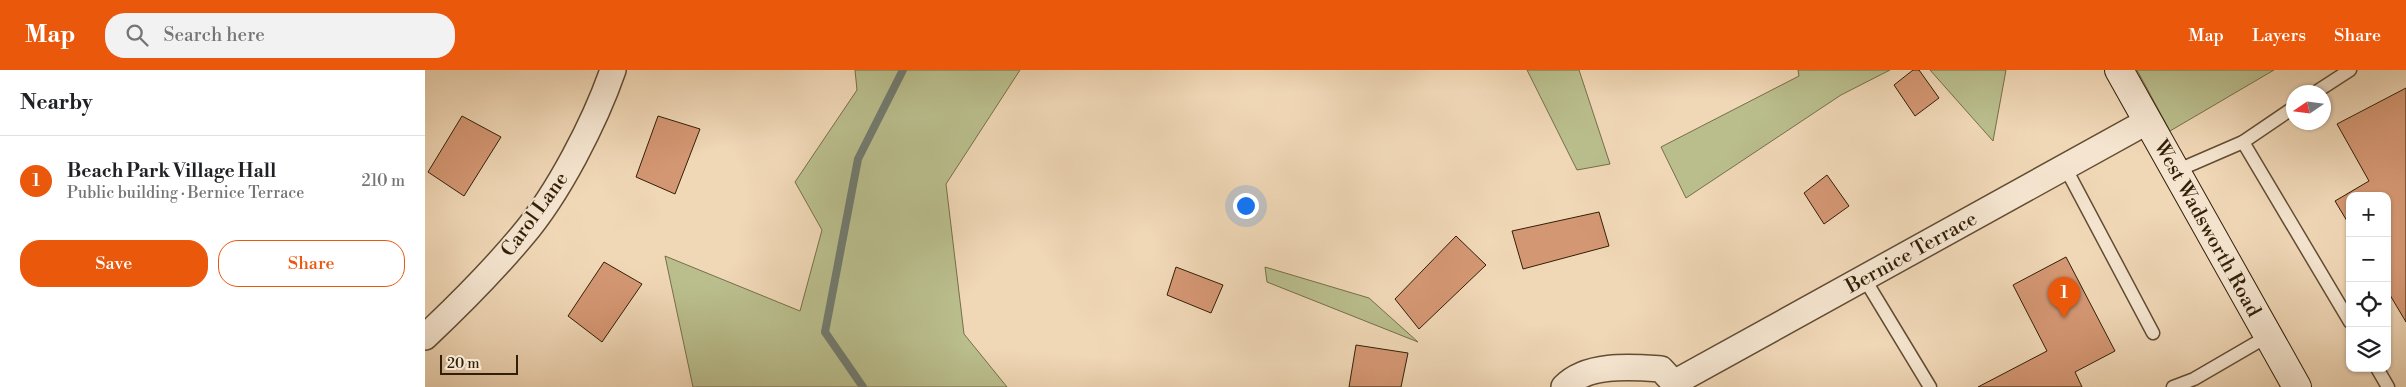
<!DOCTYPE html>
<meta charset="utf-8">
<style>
:root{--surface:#fff;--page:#f2f2f2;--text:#202124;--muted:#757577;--line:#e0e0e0;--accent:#ea580c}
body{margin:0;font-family:"Libre Bodoni",serif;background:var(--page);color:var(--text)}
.controls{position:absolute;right:15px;bottom:15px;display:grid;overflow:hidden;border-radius:10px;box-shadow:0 1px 4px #0004}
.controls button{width:45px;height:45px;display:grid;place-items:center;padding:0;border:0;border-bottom:1px solid var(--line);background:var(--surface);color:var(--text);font:25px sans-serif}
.compass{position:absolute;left:1861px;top:15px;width:45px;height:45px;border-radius:50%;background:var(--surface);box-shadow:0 1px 4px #0004;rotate:257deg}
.scale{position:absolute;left:15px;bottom:12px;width:78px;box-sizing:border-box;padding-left:5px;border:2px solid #321f07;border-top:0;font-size:14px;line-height:18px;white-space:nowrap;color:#321f07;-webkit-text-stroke:4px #f5e5d0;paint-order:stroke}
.you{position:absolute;left:820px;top:135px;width:18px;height:18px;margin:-12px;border:4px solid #fff;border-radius:50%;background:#1a73e8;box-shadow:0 0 0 8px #1a73e833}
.badge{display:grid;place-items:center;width:32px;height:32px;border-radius:50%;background:var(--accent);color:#fff;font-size:16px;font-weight:700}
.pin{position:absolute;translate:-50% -41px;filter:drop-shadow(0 1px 2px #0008)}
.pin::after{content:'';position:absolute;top:26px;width:18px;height:15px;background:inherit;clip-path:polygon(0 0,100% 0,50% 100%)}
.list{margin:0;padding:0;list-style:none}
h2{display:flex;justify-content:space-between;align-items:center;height:65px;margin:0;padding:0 20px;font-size:21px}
h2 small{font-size:16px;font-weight:400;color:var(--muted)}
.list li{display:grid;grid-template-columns:32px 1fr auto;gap:15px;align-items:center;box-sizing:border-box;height:90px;padding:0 20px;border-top:1px solid var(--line)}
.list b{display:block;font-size:19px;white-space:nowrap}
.list p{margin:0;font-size:16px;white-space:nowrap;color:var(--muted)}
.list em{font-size:16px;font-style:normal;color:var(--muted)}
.actions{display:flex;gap:10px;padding:15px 20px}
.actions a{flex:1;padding:11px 0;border:1px solid var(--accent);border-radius:20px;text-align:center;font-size:18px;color:var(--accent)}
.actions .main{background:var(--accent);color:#fff}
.icon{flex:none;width:28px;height:28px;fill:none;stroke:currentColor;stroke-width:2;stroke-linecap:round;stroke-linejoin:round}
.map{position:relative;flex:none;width:1981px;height:317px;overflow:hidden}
header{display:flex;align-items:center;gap:30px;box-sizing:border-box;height:70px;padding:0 25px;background:var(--accent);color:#fff}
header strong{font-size:24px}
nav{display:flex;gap:28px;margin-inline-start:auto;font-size:18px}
.search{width:350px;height:45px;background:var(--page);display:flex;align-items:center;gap:12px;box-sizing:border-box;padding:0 18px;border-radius:20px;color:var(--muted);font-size:19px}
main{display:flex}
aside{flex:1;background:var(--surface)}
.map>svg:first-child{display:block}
.green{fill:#babe8d;stroke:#766e4a}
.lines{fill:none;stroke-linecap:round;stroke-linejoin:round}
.stream{stroke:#727b70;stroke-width:8}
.building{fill:#d49773;stroke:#321f07}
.service-casing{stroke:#624d33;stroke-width:15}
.minor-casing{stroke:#624d33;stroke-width:28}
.secondary-casing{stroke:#321f07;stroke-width:30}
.service{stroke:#f5e5d0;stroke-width:12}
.minor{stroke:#f5e5d0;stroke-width:25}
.secondary{stroke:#f5e5d0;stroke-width:28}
.labels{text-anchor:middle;stroke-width:4;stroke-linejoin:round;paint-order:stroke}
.street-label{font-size:20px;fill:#321f07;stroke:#f5e5d0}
</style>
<header>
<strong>Map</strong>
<div class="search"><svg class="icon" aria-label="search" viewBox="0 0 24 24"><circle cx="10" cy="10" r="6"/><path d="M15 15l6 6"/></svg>Search here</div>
<nav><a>Map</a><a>Layers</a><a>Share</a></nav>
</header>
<main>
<aside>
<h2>Nearby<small></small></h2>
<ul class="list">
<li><span class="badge">1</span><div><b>Beach Park Village Hall</b><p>Public building · Bernice Terrace</p></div><em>210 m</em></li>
</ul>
<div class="actions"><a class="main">Save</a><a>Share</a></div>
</aside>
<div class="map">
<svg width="1981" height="317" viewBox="0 0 1981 317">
<rect width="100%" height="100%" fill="#f0d7b6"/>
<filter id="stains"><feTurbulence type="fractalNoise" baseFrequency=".004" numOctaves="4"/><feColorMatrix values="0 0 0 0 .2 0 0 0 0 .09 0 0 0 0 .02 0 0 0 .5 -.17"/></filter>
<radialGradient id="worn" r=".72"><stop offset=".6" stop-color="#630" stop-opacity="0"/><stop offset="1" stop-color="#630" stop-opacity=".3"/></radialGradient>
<!-- green -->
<g class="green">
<path d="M430 0H595L521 114 539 264 582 317H268L240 186 375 241 397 160 370 112 432 20Z"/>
<path d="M1102 0H1154L1185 94 1152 100Z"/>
<path d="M1373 0H1465L1416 25 1261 128 1236 77 1374 6Z"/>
<path d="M1505 0H1581L1568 71Z"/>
<path d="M1712 0H1849L1745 61Z"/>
<path d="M840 197 944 228 993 272 842 212Z"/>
</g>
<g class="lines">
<!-- stream -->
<path class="stream" d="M438 317 400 262 433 89 478 0"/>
</g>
<!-- building -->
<g class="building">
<path d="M1488 0H1494L1514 28 1490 46 1469 15Z"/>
<path d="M1981 18V252L1962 220V126H1925V156L1910 131 1944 111 1912 54Z"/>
<path d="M37 46 76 67 39 126 3 102Z"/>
<path d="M233 46 275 59 250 124 211 107Z"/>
<path d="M1402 105 1424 136 1399 154 1379 123Z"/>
<path d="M1174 142 1184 176 1098 199 1087 161Z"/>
<path d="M1031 166 1061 195 994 259 970 229Z"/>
<path d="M1641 187 1690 281 1650 302 1657 317H1553L1622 281 1588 215Z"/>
<path d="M179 192 217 214 177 272 143 246Z"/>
<path d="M751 197 798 215 786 243 742 225Z"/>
<path d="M931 275 983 283 976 317H924Z"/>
</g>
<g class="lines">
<defs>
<g id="service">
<path d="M1891 22 1925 0"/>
<path d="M1818 72 1925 252"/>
<path d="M1640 97 1728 263"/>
<path d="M1751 101 1818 72 1868 38"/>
<path d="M1439 208 1505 317"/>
<path d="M1952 298 1963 317"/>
<path d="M1748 317 1769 309 1843 266"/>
</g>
<g id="minor">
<path d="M0 267C34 235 67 202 97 166 133 124 170 52 188 0"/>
<path d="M1249 313 1723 51"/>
<path d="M1139 317C1162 293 1207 297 1236 299L1249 313V317"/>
</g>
<path id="secondary" d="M1694 0 1872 317"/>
</defs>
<!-- service casing -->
<use href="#service" class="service-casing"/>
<!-- minor casing -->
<use href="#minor" class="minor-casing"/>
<!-- secondary casing -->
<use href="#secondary" class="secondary-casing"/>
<!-- service -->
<use href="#service" class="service"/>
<!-- minor -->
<use href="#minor" class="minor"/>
<!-- secondary -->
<use href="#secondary" class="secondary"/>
</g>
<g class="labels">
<!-- street labels -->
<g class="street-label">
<text transform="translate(109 144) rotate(-54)" y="7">Carol Lane</text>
<text transform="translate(1783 158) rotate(61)" y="7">West Wadsworth Road</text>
<text transform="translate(1486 182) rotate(-29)" y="7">Bernice Terrace</text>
</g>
</g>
<rect width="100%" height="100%" filter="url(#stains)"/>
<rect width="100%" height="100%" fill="url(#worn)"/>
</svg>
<div class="controls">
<button>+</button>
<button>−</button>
<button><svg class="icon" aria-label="locate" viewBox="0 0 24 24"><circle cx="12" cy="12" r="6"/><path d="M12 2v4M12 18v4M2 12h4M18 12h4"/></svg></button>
<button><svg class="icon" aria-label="layers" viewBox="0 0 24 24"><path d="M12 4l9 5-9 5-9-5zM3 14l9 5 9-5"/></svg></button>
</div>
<svg class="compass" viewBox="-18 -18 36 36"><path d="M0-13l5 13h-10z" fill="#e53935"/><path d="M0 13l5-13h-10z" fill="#757577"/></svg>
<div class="scale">20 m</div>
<div class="you"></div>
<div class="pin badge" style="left:1639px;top:248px">1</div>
</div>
</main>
